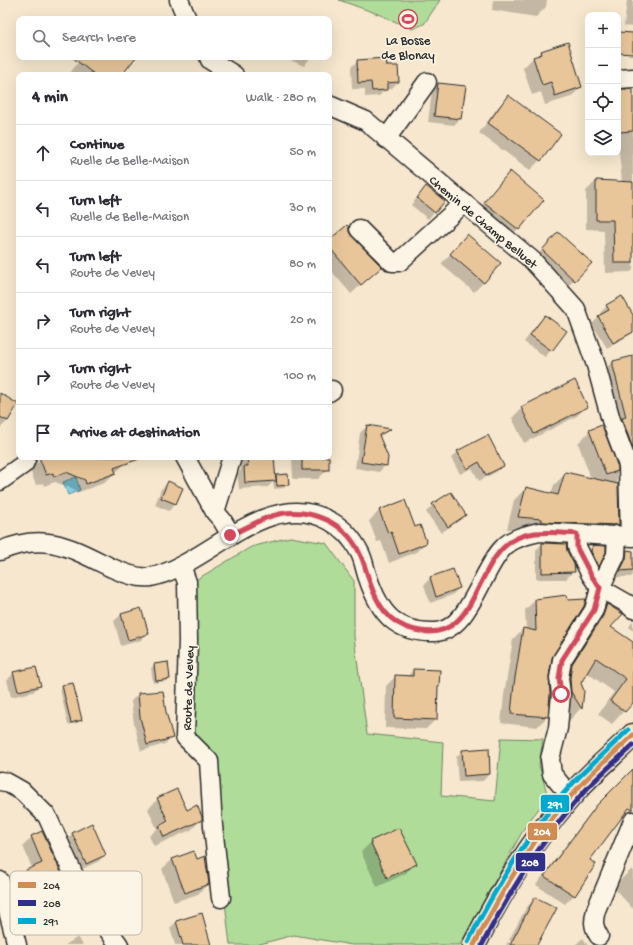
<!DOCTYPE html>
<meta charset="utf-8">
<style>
:root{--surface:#fff;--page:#f7f7f7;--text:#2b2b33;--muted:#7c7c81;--line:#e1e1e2}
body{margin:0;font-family:"Gochi Hand",sans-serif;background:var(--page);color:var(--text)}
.controls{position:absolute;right:12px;top:12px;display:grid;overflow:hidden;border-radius:8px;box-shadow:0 4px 16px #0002}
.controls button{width:36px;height:36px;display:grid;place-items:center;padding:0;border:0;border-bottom:1px solid var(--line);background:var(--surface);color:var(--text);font:20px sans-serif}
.stop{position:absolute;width:12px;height:12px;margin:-9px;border:3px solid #d1495b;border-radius:50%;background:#fff}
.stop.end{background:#d1495b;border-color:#fff;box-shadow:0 1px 4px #0008}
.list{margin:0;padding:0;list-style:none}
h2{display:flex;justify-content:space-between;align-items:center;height:52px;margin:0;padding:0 16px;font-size:17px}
h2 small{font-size:13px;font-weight:400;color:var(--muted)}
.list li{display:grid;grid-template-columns:26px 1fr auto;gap:12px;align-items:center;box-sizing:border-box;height:56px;padding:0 16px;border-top:1px solid var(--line)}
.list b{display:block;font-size:15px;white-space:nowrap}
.list p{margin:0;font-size:13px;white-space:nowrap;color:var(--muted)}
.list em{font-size:13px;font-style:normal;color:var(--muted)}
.icon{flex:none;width:22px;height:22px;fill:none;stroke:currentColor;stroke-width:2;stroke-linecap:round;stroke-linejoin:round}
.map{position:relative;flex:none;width:633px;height:945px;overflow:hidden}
.search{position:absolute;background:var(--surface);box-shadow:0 4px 16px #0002;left:16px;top:16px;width:316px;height:44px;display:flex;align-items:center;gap:10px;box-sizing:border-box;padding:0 14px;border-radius:8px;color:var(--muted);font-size:15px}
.panel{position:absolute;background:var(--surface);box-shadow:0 4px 16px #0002;left:16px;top:72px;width:316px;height:388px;border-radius:8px}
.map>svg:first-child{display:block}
.green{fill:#b0dc9a;stroke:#6e8462}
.water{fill:#85d1e4;stroke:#618f9a}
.shadow{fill:#0003}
.building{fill:#e8c69a;stroke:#2b2b2b}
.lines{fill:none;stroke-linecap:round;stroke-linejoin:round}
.minor-casing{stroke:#2b2b2b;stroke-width:21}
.major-casing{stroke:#2b2b2b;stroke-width:25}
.minor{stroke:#fcf5e5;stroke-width:18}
.major{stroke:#f9deab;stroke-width:22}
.bus-1-casing{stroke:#fcf5e5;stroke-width:8}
.bus-2-casing{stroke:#fcf5e5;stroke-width:8}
.bus-3-casing{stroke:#fcf5e5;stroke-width:8}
.bus-1{stroke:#d28c52;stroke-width:5}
.bus-2{stroke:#302f8a;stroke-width:5}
.bus-3{stroke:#00a9ce;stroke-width:5}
.route{stroke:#d1495b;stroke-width:5}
.labels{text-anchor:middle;stroke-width:3;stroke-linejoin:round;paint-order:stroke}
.poi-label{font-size:13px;fill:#2b2b2b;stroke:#fcf5e5}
.street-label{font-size:13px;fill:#2b2b2b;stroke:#fcf5e5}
.key{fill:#fcf5e5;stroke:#bdb8ad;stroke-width:1}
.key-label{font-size:11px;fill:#2b2b2b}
.line-badge{stroke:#fcf5e5;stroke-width:1.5}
.badge-label{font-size:11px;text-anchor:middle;font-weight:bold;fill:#fff}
</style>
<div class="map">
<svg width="633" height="945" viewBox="0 0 633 945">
<rect width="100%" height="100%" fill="#f6e7ce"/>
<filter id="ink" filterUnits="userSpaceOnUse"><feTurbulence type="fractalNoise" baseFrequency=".025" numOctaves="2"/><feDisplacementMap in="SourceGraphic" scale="8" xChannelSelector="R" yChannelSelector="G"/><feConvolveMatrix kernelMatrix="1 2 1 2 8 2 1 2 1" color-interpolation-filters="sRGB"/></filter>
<g filter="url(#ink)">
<!-- green -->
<g class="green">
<path d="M339 0H440L424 24 412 29 378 14Z"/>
<path d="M290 537 326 543 354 581V637L367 734 443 742 441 796 495 801 501 738 543 739 539 765 548 797 526 825 460 945H352L294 935 256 945H230L209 765 191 748 184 587 251 547Z"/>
</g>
<!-- water -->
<path class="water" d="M76 477 80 490 68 495 63 482Z"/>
<!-- shadow -->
<g class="shadow">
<path d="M493 0H547L546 7 536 17 492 10Z"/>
<path d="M627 0H633V27L624 26Z"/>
<path d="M567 44 581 87 571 97 545 105 541 92 532 95 523 68 533 58 537 57 541 52Z"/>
<path d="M82 57H125L121 75H73L70 73Z"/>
<path d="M283 57H311L304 66Z"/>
<path d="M358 61 386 67 398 82 391 89H386L379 96 365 97V89H352L351 67Z"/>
<path d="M439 84 460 119 454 125 428 122 432 91Z"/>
<path d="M618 90H633V270L631 272 605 273 604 230 586 229V191L596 181 622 183 618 141Z"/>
<path d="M508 97 560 134 540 160 530 170 479 133 498 107Z"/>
<path d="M510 173 543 200 508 240 475 213Z"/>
<path d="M426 187 434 212 428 219 411 205Z"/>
<path d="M348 232 381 267 351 294 329 268V241Z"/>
<path d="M467 236 484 282 474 292 441 264Z"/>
<path d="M548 244 574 280 564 290 532 261Z"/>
<path d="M622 298 633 317V333L607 348 592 324 601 315 600 313 607 306Z"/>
<path d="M545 316 551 350 545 357 524 342 538 323Z"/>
<path d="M633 357V538L628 476 601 373 612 362Z"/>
<path d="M0 394 8 421 0 428Z"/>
<path d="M587 406 577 416 524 443 512 418 522 408Z"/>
<path d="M367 426 389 430 379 437 386 465 379 472 355 468 360 433Z"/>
<path d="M590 431 617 467 618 525 606 537 507 529 514 500 526 488 551 494 554 485 566 473 591 479 578 443Z"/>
<path d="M458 452 503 466 496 472 479 481 472 468 460 474 451 458Z"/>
<path d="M45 457H124L126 463 104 483 76 493V490L55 482 44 486 43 483 36 485 30 470 40 460Z"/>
<path d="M240 457H273L275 477 276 476 288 485 284 488 274 489 273 482 268 487 239 489 237 474 241 470Z"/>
<path d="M292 457H328V469L318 479H293Z"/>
<path d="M168 483 182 488 175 504 169 511 155 505 161 489Z"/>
<path d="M404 501 415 528 426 542 416 552 389 563 381 541 377 542 369 521 379 511Z"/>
<path d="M433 505 465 515 458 521 441 533 426 512Z"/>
<path d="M542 544 567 552 573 572 566 579H536V550Z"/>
<path d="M593 546 605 552 598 566 592 572 587 553Z"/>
<path d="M627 551 633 552V575L631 577H614L620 557Z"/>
<path d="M453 570 459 588 452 595 430 603 424 585 430 578Z"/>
<path d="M566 596 551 658 548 676 547 717 537 727 501 723 504 695 513 639 523 629 526 630 525 610 535 600Z"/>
<path d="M607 605 610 627 633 643V701L612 724 598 714 614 692 586 672 580 683 583 691 581 708 569 721 559 705 560 678 594 618Z"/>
<path d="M141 609 147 634 141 640 121 646 114 621 121 615Z"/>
<path d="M633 621V631L629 627Z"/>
<path d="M154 665 169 678 166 681 153 683 151 668Z"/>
<path d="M413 670 437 687 436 719 426 729 385 728 386 686 396 676 407 677Z"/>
<path d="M14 673 40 685 33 692 11 697 7 680Z"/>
<path d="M63 686 81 720 78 723 68 725 60 689Z"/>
<path d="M162 692 165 712 172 737 165 744 141 751 134 724 131 701 138 694Z"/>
<path d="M463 751 489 774 483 781 458 782 456 757Z"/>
<path d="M633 770V803L622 815 589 861 595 864 574 895 565 904 536 885 589 815Z"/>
<path d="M158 799 201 820 191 830 154 846 149 836 157 829 148 809Z"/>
<path d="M72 834 105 854 99 861 80 870 66 840Z"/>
<path d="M32 837 71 896 62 905 35 917 18 879 27 871 32 868 23 846Z"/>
<path d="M371 842 415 864 405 874 377 887 361 852Z"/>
<path d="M173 859 208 884 198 894 174 902 162 869Z"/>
<path d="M633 868V909L613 887Z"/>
<path d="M536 898V945H518L509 940 526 908Z"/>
<path d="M176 922 210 945H175L170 928Z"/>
<path d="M78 937 83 945H65Z"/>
<path d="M583 938 588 945H575Z"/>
<path d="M508 942 513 945H506Z"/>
</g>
<!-- building -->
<g class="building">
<path d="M618 32 633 33V54L618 53Z"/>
<path d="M568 42 582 87 555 96 551 82 542 85 533 57 542 54 541 51Z"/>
<path d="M72 57H136L122 75H95Z"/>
<path d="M386 58 387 66H398L399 82 387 83V90L372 91 371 82 358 83 357 60Z"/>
<path d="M438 83 466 86 461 119 434 116Z"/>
<path d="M618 89H633V131L618 132Z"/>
<path d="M508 95 561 134 541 161 488 123Z"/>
<path d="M510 171 544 200 519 230 484 202Z"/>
<path d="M596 180 633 182V263H614L613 220H596Z"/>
<path d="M426 186 445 201 435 213 417 198Z"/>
<path d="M347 225 349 227V232L352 236 382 267 361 285 329 247V240Z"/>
<path d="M558 232 592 263 575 281 542 250Z"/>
<path d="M467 234 501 263 484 283 450 254Z"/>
<path d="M622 296 633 315V332L613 343 598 316 609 310 606 305Z"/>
<path d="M545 315 567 331 552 351 530 335Z"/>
<path d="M633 356V449L622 418 626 417 613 366V361Z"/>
<path d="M575 380 588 407 534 434 521 407Z"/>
<path d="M0 393 18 404 8 421 0 417Z"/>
<path d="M367 425 391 429 379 435 388 457 387 466 361 462Z"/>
<path d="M602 425 618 467V471L606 475 589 430Z"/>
<path d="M488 435 504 466 486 475 479 462 467 469 457 451Z"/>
<path d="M39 457H139V459L114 468 116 473 86 484 85 480 66 472 54 477 53 473 46 475Z"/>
<path d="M247 457H274L276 481 245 483 244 466H248Z"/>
<rect x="302" y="457" width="27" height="13"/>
<path d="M565 472 618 484 619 525 542 522V519L518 517 526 487 558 495Z"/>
<path d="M288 474 289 485 277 486 276 475Z"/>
<path d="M168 481 183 488 176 504 161 498Z"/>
<path d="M451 492 466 515 448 527 432 504Z"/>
<path d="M405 500 415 527 420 525 427 543 399 554 391 531 388 533 379 510Z"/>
<path d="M542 543 566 544 567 551 574 564 575 572 542 573Z"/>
<path d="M593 545 606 546V552L599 567 591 551Z"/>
<path d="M627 550 633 551V570L620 571 626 559Z"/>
<path d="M453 569 460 588 436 597 430 577Z"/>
<path d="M567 595 568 600 586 599 584 606 552 658 549 676 550 694 548 717 511 714 514 684 523 628 536 631 535 599Z"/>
<path d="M607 604 623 614 611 627 633 642V703L625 712 610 701 626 679 596 658 581 683 584 691 582 709 571 692 570 678 572 664 603 616Z"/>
<path d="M141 608 149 634 128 640 121 614Z"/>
<path d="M168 662 170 679 156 681 154 664Z"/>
<path d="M36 667 41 686 18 691 13 672Z"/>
<path d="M413 669 440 670 439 686H438L437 720 394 718 395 675 413 676Z"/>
<path d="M73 683 82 720 71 723 62 685Z"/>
<path d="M163 691 166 712 173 738 147 745 140 717 138 693Z"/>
<path d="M489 748 490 774 464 776 462 750Z"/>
<path d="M633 769V810L629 808 590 860 596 864 575 896 544 876 597 805Z"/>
<path d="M177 789 187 810 197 805 202 817V820L164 837 159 826 168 821 157 798Z"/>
<path d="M92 823 106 855 86 864 72 833Z"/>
<path d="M399 828 417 864 387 878 370 841Z"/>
<path d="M42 831 72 896 43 908 26 870 42 863 31 836Z"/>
<path d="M194 851 197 859 205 856 209 884 185 893 172 859Z"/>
<path d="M535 897 557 908 537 945H510Z"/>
<path d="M202 913 211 945H183L176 921Z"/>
</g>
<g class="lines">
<defs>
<g id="minor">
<path d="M179 0 187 19"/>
<path d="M209 57 210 60 234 75"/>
<path d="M618 79 633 78"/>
<path d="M329 105 366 121 533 261 576 309 596 365 611 420 628 465 630 536"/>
<path d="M386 139 427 82"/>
<path d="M359 229 392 262H399L464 203"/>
<path d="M329 392 332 390"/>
<path d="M185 457 215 512 222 520 231 535"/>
<path d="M0 481 24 464 27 457"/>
<path d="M215 512 232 457"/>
<path d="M577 534V547L591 575 600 588 628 604 633 609"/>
<path d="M0 551C45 531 71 548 112 568 123 573 138 579 151 577 207 566 268 485 330 521 343 528 353 539 360 553 364 561 365 570 368 578 380 614 396 633 435 632 469 631 482 569 503 548 512 538 527 535 539 532L633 537"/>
<path d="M181 566 187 582 188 641 185 737 209 761 213 826 221 898"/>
<path d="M0 781 6 782 22 791 47 816 83 895 119 945"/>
<path d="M572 796 561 785 552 774 550 759 558 728 561 694 559 678 562 660 594 610 600 588 616 555 617 535"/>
<path d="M0 881 17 945"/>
<path d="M599 936C593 927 593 921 596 910L633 821"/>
</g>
<path id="major" d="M474 945C502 889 536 834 578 788 595 770 615 753 633 735"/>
</defs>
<!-- minor casing -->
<use href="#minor" class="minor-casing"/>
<!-- major casing -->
<use href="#major" class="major-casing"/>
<!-- minor -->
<use href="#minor" class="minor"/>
<!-- major -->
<use href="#major" class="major"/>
<defs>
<path id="bus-1" d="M474 945C503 889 535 834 578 788 595 769 615 753 633 735"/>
<path id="bus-2" d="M482 945C510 891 542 839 583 793 598 776 616 761 633 745"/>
<path id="bus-3" d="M468 942C497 885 530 830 573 783 591 764 610 748 628 730"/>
</defs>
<!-- bus-1 casing -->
<use href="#bus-1" class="bus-1-casing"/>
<!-- bus-2 casing -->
<use href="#bus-2" class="bus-2-casing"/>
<!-- bus-3 casing -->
<use href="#bus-3" class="bus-3-casing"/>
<!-- bus-1 -->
<use href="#bus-1" class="bus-1"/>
<!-- bus-2 -->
<use href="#bus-2" class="bus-2"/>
<!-- bus-3 -->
<use href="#bus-3" class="bus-3"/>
</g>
</g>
<g class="lines" filter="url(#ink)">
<!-- route -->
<path class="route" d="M230 535C242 530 254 523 266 518 301 504 344 518 360 554 364 562 366 571 369 580 377 604 388 624 415 630 472 644 473 578 503 548 522 528 552 532 577 534V548L591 575 600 588 594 610 562 660 559 678 561 694"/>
</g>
<!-- icons -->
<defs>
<symbol id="stadium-ring" viewBox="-11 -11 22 22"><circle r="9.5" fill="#fcf5e5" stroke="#d1495b" stroke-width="1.5"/><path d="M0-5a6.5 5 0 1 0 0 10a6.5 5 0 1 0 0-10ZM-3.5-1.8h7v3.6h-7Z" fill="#d1495b"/></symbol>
</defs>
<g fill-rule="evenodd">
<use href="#stadium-ring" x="397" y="8" width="22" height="22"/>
</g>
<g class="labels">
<!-- poi labels -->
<g class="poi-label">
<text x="408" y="44">La Bosse<tspan x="408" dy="15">de Blonay</tspan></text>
</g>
<!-- street labels -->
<g class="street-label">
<text transform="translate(484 221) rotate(40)" y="5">Chemin de Champ Belluet</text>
<text transform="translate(187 688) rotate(-88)" y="5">Route de Vevey</text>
</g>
</g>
<!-- legend -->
<rect x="10" y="871" width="132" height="64" rx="6" class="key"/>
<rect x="18" y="882" width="18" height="6" fill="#d28c52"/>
<rect x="18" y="900" width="18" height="6" fill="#302f8a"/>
<rect x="18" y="918" width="18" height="6" fill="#00a9ce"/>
<g class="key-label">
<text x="43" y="889">204</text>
<text x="43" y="907">208</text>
<text x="43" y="925">291</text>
</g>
<g class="line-badge">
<rect x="540" y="794" width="30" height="19" rx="4" fill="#00a9ce"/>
<rect x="527" y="822" width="31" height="19" rx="4" fill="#d28c52"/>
<rect x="515" y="852" width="31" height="20" rx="4" fill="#302f8a"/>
</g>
<g class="badge-label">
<text x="555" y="808">291</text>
<text x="542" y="835">204</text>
<text x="530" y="866">208</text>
</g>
</svg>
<div class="controls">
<button>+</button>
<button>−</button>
<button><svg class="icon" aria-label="locate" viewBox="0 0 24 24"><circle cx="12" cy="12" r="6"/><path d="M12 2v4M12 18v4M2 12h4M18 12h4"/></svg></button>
<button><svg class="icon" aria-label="layers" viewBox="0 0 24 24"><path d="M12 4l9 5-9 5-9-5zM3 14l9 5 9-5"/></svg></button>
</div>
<div class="stop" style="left:561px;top:694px"></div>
<div class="stop end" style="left:230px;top:535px"></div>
<div class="search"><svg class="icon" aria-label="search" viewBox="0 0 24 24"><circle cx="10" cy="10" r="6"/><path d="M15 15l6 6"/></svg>Search here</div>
<section class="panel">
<h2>4 min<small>Walk · 280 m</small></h2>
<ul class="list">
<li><svg class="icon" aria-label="ahead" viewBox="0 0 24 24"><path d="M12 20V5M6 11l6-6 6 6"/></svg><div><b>Continue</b><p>Ruelle de Belle-Maison</p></div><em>50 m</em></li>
<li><svg class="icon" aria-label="left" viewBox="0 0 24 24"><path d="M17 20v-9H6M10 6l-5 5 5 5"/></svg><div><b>Turn left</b><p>Ruelle de Belle-Maison</p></div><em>30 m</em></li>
<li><svg class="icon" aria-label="left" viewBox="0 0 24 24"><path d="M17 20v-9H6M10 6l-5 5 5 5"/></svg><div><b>Turn left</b><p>Route de Vevey</p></div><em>80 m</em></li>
<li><svg class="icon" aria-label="right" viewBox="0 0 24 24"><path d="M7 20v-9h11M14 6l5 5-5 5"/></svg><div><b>Turn right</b><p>Route de Vevey</p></div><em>20 m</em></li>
<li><svg class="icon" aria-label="right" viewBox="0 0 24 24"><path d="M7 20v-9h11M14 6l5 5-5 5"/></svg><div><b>Turn right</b><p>Route de Vevey</p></div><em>100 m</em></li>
<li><svg class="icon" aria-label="arrive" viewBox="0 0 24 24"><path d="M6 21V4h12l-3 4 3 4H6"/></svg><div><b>Arrive at destination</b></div></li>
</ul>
</section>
</div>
